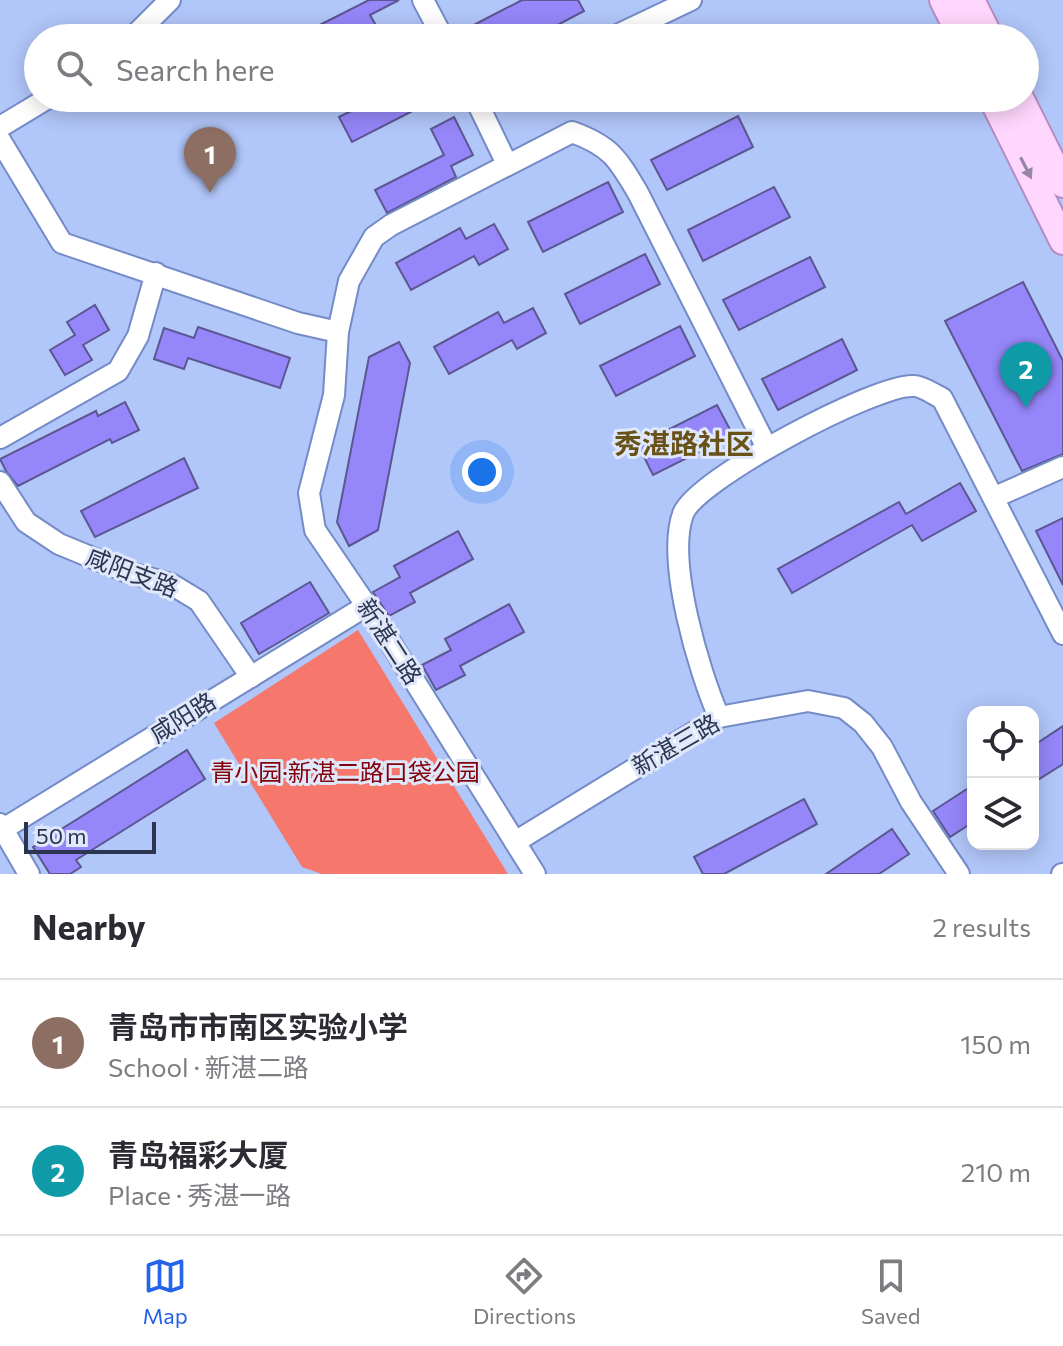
<!DOCTYPE html>
<meta charset="utf-8">
<style>
:root{--surface:#fff;--page:#f2f2f3;--text:#2b2b33;--muted:#7c7c81;--line:#e1e1e2;--accent:#2563eb}
body{margin:0;font-family:Commissioner,"Noto Sans SC",sans-serif;background:var(--page);color:var(--text)}
.controls{position:absolute;right:24px;bottom:24px;display:grid;overflow:hidden;border-radius:16px;box-shadow:0 4px 20px #0003}
.controls button{width:72px;height:72px;display:grid;place-items:center;padding:0;border:0;border-bottom:2px solid var(--line);background:var(--surface);color:var(--text);font:40px sans-serif}
.scale{position:absolute;left:24px;bottom:20px;width:132px;box-sizing:border-box;padding-left:8px;border:4px solid #2b354f;border-top:0;font-size:22px;line-height:28px;white-space:nowrap;color:#2b354f;-webkit-text-stroke:6px #dfe7fb;paint-order:stroke}
.you{position:absolute;left:482px;top:472px;width:28px;height:28px;margin:-20px;border:6px solid #fff;border-radius:50%;background:#1a73e8;box-shadow:0 0 0 12px #1a73e833}
.badge{display:grid;place-items:center;width:52px;height:52px;border-radius:50%;background:var(--accent);color:#fff;font-size:26px;font-weight:700}
.pin{position:absolute;translate:-50% -66px;filter:drop-shadow(0 2px 4px #0008)}
.pin::after{content:'';position:absolute;top:42px;width:28px;height:24px;background:inherit;clip-path:polygon(0 0,100% 0,50% 100%)}
.list{margin:0;padding:0;list-style:none}
h2{display:flex;justify-content:space-between;align-items:center;height:104px;margin:0;padding:0 32px;font-size:34px}
h2 small{font-size:26px;font-weight:400;color:var(--muted)}
.list li{display:grid;grid-template-columns:52px 1fr auto;gap:24px;align-items:center;box-sizing:border-box;height:128px;padding:0 32px;border-top:2px solid var(--line)}
.list b{display:block;font-size:30px;white-space:nowrap}
.list p{margin:0;font-size:26px;white-space:nowrap;color:var(--muted)}
.list em{font-size:26px;font-style:normal;color:var(--muted)}
.icon{flex:none;width:44px;height:44px;fill:none;stroke:currentColor;stroke-width:2;stroke-linecap:round;stroke-linejoin:round}
.map{position:relative;flex:none;width:1063px;height:874px;overflow:hidden}
.search{position:absolute;background:var(--surface);box-shadow:0 4px 20px #0003;left:24px;right:24px;top:24px;height:88px;display:flex;align-items:center;gap:20px;box-sizing:border-box;padding:0 28px;border-radius:44px;color:var(--muted);font-size:30px}
.sheet{height:360px;background:var(--surface)}
nav{display:flex;justify-content:space-around;align-items:center;box-sizing:border-box;height:112px;border-top:2px solid var(--line);background:var(--surface);font-size:22px;color:var(--muted)}
nav a{display:grid;justify-items:center;gap:4px}
nav .on{color:var(--accent)}
.map>svg:first-child{display:block}
.green{fill:#f6776b}
.building{fill:#9586f9;stroke:#5c5692;stroke-width:2}
.lines{fill:none;stroke-linecap:round;stroke-linejoin:round}
.minor-casing{stroke:#748bc7;stroke-width:24}
.major-casing{stroke:#b58dc1;stroke-width:30}
.minor{stroke:#fff;stroke-width:20}
.major{stroke:#ffd7fe;stroke-width:26}
.oneway{fill:#9586a6}
.labels{text-anchor:middle;stroke-width:6;stroke-linejoin:round;paint-order:stroke}
.street-label{font-size:24px;fill:#2b354f;stroke:#dfe7fb}
.park-label{font-size:24px;fill:#830109;stroke:#dfe7fb}
.quarter-label{font-size:28px;font-weight:bold;fill:#695218;stroke:#dfe7fb}
</style>
<div class="map">
<svg width="1063" height="874" viewBox="0 0 1063 874">
<rect width="100%" height="100%" fill="#b1c6f9"/>
<!-- green -->
<path class="green" d="M358 630 508 874H322L302 867 214 723Z"/>
<!-- building -->
<g class="building">
<path d="M369 0H399L370 15 377 27 356 38H294Z"/>
<path d="M522 0H578L584 11 533 38H473L468 28Z"/>
<path d="M377 98H438L352 142 339 117Z"/>
<path d="M738 116 753 147 667 190 651 160Z"/>
<path d="M454 117 473 155 451 166 456 177 387 213 375 190 444 155 431 129Z"/>
<path d="M608 182 623 212 543 252 528 222Z"/>
<path d="M774 187 790 217 703 261 688 230Z"/>
<path d="M494 224 508 249 479 265 474 256 411 290 396 263 460 228 466 239Z"/>
<path d="M645 254 660 284 580 324 565 294Z"/>
<path d="M810 257 825 287 739 330 723 300Z"/>
<path d="M1023 282 1063 361V454L1022 471 945 321Z"/>
<path d="M95 305 109 330 83 345 92 360 65 375 50 350 75 335 67 322Z"/>
<path d="M533 308 546 333 517 349 512 340 449 374 434 347 498 312 504 323Z"/>
<path d="M680 326 695 356 616 396 600 366Z"/>
<path d="M198 327 290 358 280 388 188 358 184 369 154 359 164 328 194 338Z"/>
<path d="M842 339 857 370 778 410 762 379Z"/>
<path d="M399 342 410 363 378 530 349 546 337 522 369 357Z"/>
<path d="M125 402 139 430 112 443 110 439 18 486 6 471 0 459 96 411 98 416Z"/>
<path d="M717 405 733 435 653 475 638 445Z"/>
<path d="M184 458 198 488 95 537 81 511Z"/>
<path d="M960 483 976 511 922 541 912 525 792 593 778 569 899 502 906 514Z"/>
<path d="M1063 518V585L1036 531Z"/>
<path d="M458 531 473 559 410 593 415 602 389 616 373 592 400 577 394 566Z"/>
<path d="M310 582 329 613 259 654 241 623Z"/>
<path d="M509 604 524 632 460 666 465 675 436 690 422 665 451 650 445 639Z"/>
<path d="M1063 726V764L1033 783V746Z"/>
<path d="M187 750 205 779 76 860 81 867 70 874H50L33 847Z"/>
<path d="M973 785V822L950 837 933 811Z"/>
<path d="M804 799 817 824 724 874H703L694 857Z"/>
<path d="M892 829 909 854 879 874H826Z"/>
</g>
<g class="lines">
<defs>
<g id="minor">
<path d="M423 0 443 38"/>
<path d="M132 38 170 0"/>
<path d="M611 38 691 0"/>
<path d="M475 98 507 164"/>
<path d="M0 127 48 98"/>
<path d="M0 140 62 243 298 323 338 332"/>
<path d="M0 438 118 371 138 336 156 273"/>
<path d="M0 482 26 522 59 544 127 572 171 584 199 601 251 677"/>
<path d="M995 497 1063 467"/>
<path d="M719 717C699 672 666 561 683 514 695 480 877 383 914 386 923 386 934 395 942 398L1063 634"/>
<path d="M0 824 29 874"/>
<path d="M0 831 366 606"/>
<path d="M515 842 719 717 808 701 844 708 863 723 882 747 911 802 959 874"/>
<path d="M535 874 377 621 315 530 309 493 334 395 338 332 349 281 374 237 391 225 572 132C611 146 618 159 638 193L767 448"/>
<path d="M1062 874H1063"/>
</g>
<g id="major">
<path d="M943 0 962 38"/>
<path d="M971 0 990 38"/>
<path d="M992 98 1063 241"/>
<path d="M1020 98 1063 184"/>
</g>
</defs>
<!-- minor casing -->
<use href="#minor" class="minor-casing"/>
<!-- major casing -->
<use href="#major" class="major-casing"/>
<!-- minor -->
<use href="#minor" class="minor"/>
<!-- major -->
<use href="#major" class="major"/>
</g>
<!-- one-way arrows -->
<defs><path id="oneway-solid" d="M-6-.8H1V-3.2L6.5 0L1 3.2V.8H-6Z" transform="scale(2)"/></defs>
<use class="oneway" href="#oneway-solid" transform="translate(1026 168) rotate(63)"/>
<g class="labels">
<!-- street labels -->
<g class="street-label">
<text transform="translate(132 573) rotate(21)" y="8">咸阳支路</text>
<text transform="translate(389 642) rotate(57)" y="8">新湛二路</text>
<text transform="translate(183 718) rotate(-32)" y="8">咸阳路</text>
<text transform="translate(676 745) rotate(-30)" y="8">新湛三路</text>
</g>
<!-- park labels -->
<g class="park-label">
<text x="345" y="781">青小园·新湛二路口袋公园</text>
</g>
<!-- quarter labels -->
<g class="quarter-label">
<text x="684" y="454">秀湛路社区</text>
</g>
</g>
</svg>
<div class="controls">
<button><svg class="icon" aria-label="locate" viewBox="0 0 24 24"><circle cx="12" cy="12" r="6"/><path d="M12 2v4M12 18v4M2 12h4M18 12h4"/></svg></button>
<button><svg class="icon" aria-label="layers" viewBox="0 0 24 24"><path d="M12 4l9 5-9 5-9-5zM3 14l9 5 9-5"/></svg></button>
</div>
<div class="scale">50 m</div>
<div class="you"></div>
<div class="pin badge" style="left:210px;top:193px;background:#8d6e63">1</div>
<div class="pin badge" style="left:1026px;top:408px;background:#0f9aa8">2</div>
<div class="search"><svg class="icon" aria-label="search" viewBox="0 0 24 24"><circle cx="10" cy="10" r="6"/><path d="M15 15l6 6"/></svg>Search here</div>
</div>
<section class="sheet">
<h2>Nearby<small>2 results</small></h2>
<ul class="list">
<li><span class="badge" style="background:#8d6e63">1</span><div><b>青岛市市南区实验小学</b><p>School · 新湛二路</p></div><em>150 m</em></li>
<li><span class="badge" style="background:#0f9aa8">2</span><div><b>青岛福彩大厦</b><p>Place · 秀湛一路</p></div><em>210 m</em></li>
</ul>
</section>
<nav>
<a class="on"><svg class="icon" aria-label="map" viewBox="0 0 24 24"><path d="M3 6l6-2 6 2 6-2v14l-6 2-6-2-6 2zM9 4v14M15 6v14"/></svg>Map</a>
<a><svg class="icon" aria-label="directions" viewBox="0 0 24 24"><path d="M12 3l9 9-9 9-9-9zM9 14v-3h6M13 9l2 2-2 2"/></svg>Directions</a>
<a><svg class="icon" aria-label="saved" viewBox="0 0 24 24"><path d="M7 4h10v16l-5-4-5 4z"/></svg>Saved</a>
</nav>
